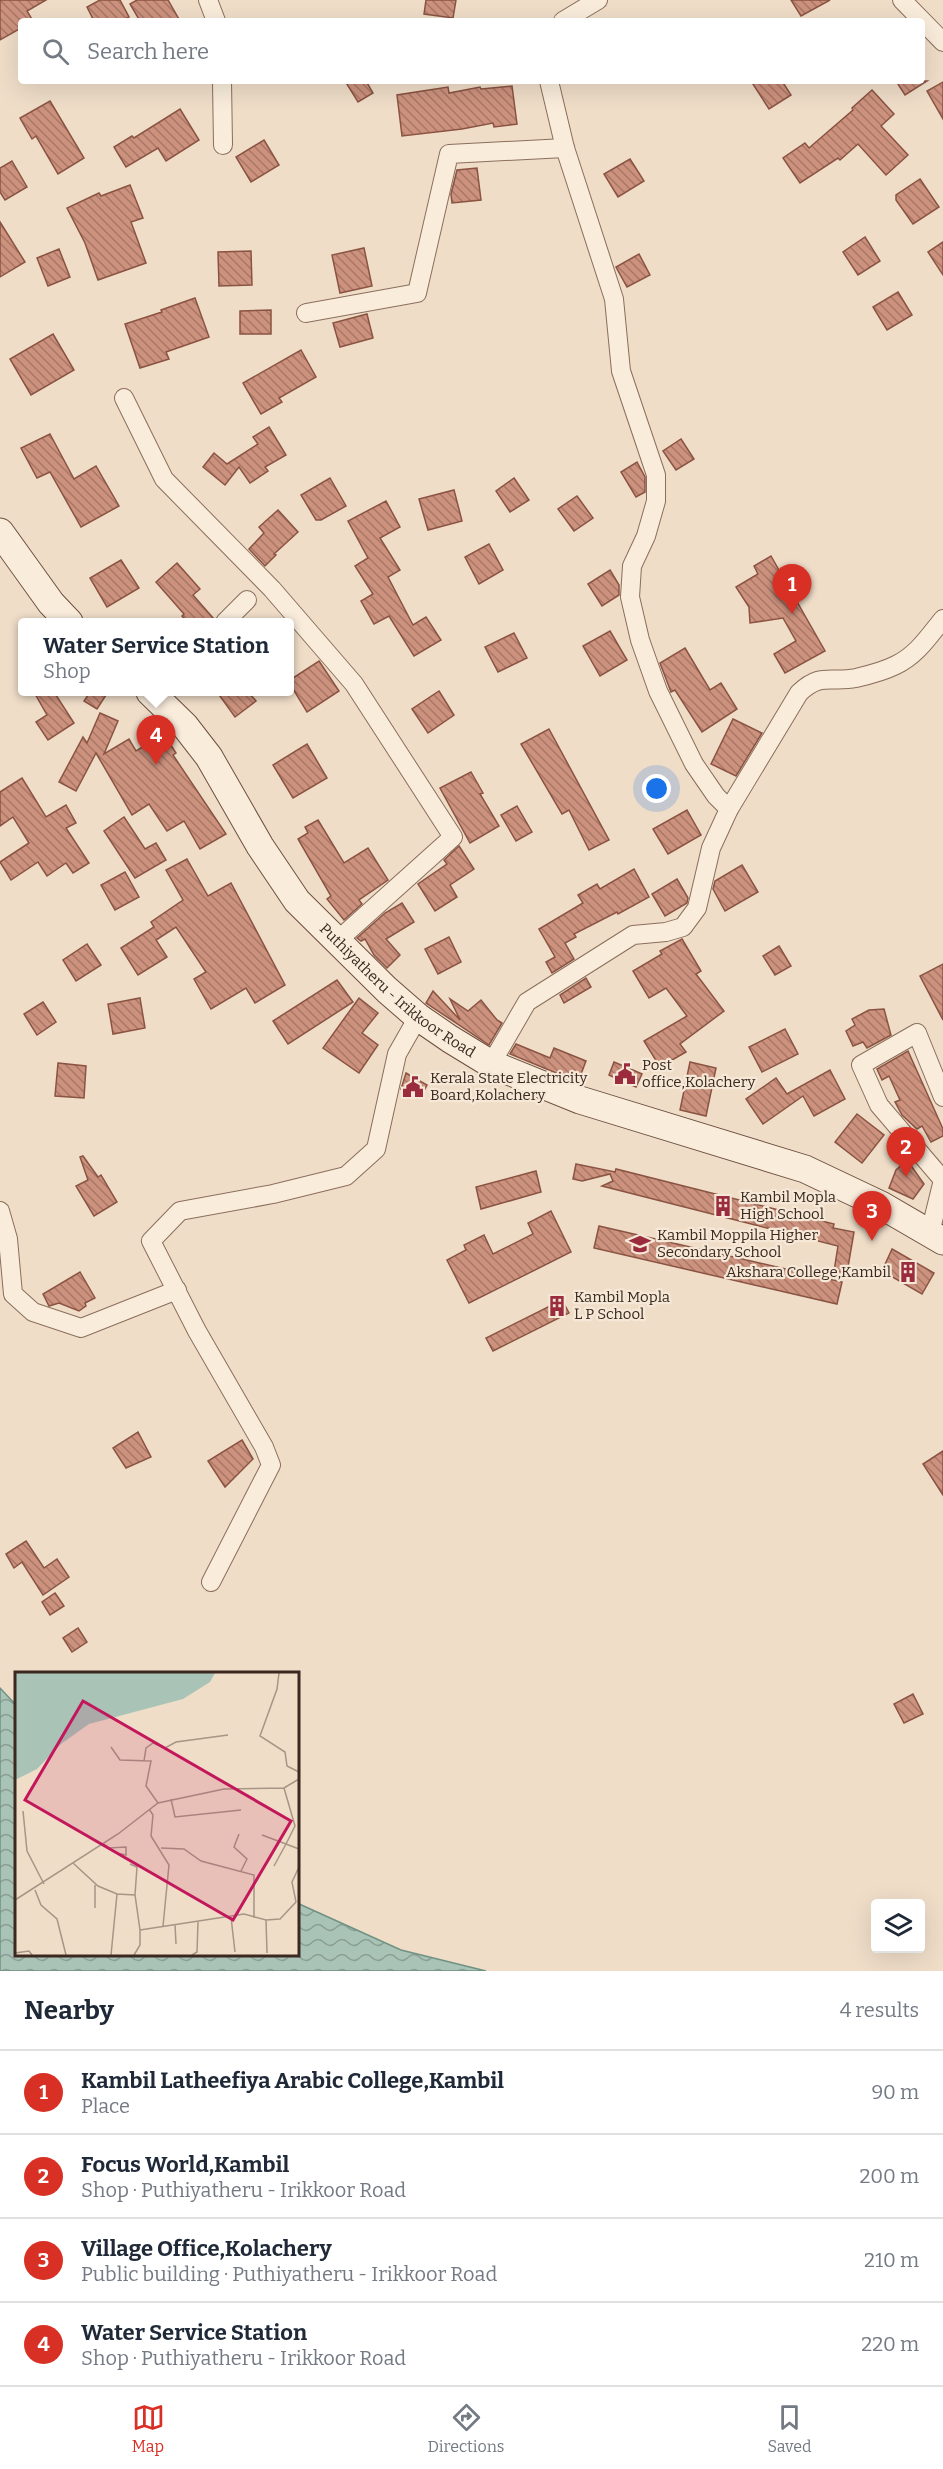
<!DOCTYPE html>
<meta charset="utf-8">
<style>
:root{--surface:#fff;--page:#f2f2f3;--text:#1f2937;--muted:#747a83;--line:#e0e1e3;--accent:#d93025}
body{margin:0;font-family:Bitter,serif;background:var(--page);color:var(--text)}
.controls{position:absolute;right:18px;bottom:18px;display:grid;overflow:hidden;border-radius:6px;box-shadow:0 6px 24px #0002}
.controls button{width:54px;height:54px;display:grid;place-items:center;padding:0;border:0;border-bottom:2px solid var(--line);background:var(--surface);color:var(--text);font:30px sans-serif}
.you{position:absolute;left:657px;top:789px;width:21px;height:21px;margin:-15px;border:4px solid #fff;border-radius:50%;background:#1a73e8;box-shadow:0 0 0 9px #1a73e833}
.badge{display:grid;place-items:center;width:39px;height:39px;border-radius:50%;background:var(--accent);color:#fff;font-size:20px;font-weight:700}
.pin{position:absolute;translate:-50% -50px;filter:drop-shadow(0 2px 3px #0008)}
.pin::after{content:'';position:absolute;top:32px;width:21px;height:18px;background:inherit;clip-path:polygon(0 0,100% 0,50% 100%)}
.popup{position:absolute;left:18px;top:618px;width:276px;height:78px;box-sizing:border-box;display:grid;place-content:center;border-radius:6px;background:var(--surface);filter:drop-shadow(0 2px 4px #0005);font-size:20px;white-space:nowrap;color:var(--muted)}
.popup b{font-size:22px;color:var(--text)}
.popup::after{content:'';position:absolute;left:50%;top:100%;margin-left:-12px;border:12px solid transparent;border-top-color:var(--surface)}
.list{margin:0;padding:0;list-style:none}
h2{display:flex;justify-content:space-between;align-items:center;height:78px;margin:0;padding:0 24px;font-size:26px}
h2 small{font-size:20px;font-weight:400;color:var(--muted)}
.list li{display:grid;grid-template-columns:39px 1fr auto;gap:18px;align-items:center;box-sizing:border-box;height:84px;padding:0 24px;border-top:2px solid var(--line)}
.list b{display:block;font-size:22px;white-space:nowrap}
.list p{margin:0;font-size:20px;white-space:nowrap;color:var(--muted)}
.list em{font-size:20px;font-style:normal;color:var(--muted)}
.icon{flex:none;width:33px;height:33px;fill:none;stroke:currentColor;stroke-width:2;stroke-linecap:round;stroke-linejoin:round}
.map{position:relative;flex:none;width:943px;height:1971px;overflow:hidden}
.search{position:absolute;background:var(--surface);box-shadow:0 6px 24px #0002;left:18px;right:18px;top:18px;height:66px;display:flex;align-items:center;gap:15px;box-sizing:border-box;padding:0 21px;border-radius:6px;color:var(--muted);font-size:22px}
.sheet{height:414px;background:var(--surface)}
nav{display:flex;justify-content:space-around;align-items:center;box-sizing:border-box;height:84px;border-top:2px solid var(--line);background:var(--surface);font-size:16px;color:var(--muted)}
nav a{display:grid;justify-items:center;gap:3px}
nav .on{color:var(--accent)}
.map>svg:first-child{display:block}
.water{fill:url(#water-waves);stroke:#6f9283;stroke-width:1.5}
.building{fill:url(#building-back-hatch);stroke:#8a5342;stroke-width:1.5}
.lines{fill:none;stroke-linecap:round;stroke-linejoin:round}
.street-casing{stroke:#8b6e5c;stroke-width:20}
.secondary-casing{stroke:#6d4f3f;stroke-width:29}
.street{stroke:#f9ecdb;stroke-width:18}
.secondary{stroke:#f9ecdb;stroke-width:27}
.labels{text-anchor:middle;stroke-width:4.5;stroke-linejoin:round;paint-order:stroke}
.street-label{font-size:15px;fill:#3b2920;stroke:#f6e8d7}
.poi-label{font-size:15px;fill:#3b2920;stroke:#f6e8d7;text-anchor:start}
.inset-road{fill:none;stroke:#a79585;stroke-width:1.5}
.view{fill:#c2185b;fill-opacity:0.15;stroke:#c2185b;stroke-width:3}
.inset-edge{fill:none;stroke:#3b2920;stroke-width:3}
</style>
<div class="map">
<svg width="943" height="1971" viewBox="0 0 943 1971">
<defs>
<pattern id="water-waves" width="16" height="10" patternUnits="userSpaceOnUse" patternTransform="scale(1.5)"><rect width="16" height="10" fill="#a9c3b7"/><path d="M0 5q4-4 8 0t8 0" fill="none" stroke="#8b9e94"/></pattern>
<pattern id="building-back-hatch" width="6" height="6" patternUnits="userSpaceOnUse" patternTransform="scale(1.5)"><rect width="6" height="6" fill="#cd927e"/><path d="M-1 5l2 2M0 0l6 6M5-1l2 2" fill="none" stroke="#a87767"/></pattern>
</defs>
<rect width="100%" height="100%" fill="#efddc8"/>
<!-- water -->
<path class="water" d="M0 1688 16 1705V1954H297V1903L401 1950 486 1971H0Z"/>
<!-- building -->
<g class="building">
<path d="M0 0H46L27 11 33 21H21V28L0 40Z"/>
<path d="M100 0H120L129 17 121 21H94L87 7Z"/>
<path d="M137 0H168L180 21H140L130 4Z"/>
<path d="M426 0H456L453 18 424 14Z"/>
<path d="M791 0H830L801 16Z"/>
<path d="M345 81H366L373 93 358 102Z"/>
<path d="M751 81H782L791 95 769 109Z"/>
<path d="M896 81H927L905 95Z"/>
<path d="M943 82V119L927 91Z"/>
<path d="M512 86 517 124 494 127 493 123 462 129 402 136 397 95 448 87 449 93 480 87 481 89Z"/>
<path d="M872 90 894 114 881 126 908 155 886 175 858 144 840 160 838 158 800 183 783 158 805 143 809 148 853 110 852 108Z"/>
<path d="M50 101 84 158 58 174 36 136 32 139 20 118Z"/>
<path d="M180 109 199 140 166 161 158 148 126 167 114 147 132 136 134 138Z"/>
<path d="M264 140 279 165 251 182 236 157Z"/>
<path d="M630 159 644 181 618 197 604 174Z"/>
<path d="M12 161 27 187 5 200 0 192V168Z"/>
<path d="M477 168 481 200 452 203 451 194 457 170Z"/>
<path d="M920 179 939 207 913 224 896 200V195Z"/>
<path d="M130 185 143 218 131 222 146 263 98 280 85 243 67 208 99 193 101 196Z"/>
<path d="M0 222 25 262 0 277Z"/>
<path d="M865 237 880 261 858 275 843 252Z"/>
<path d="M943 242V275L928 252Z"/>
<path d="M364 248 372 286 340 293 332 255Z"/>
<path d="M59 249 70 277 48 286 37 258Z"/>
<path d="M251 251 252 285 219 286 218 252Z"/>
<path d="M639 254 650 275 627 287 616 267Z"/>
<path d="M898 292 912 315 887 330 873 307Z"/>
<path d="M195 298 209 337 166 352 169 359 140 368 125 324 162 312 161 310Z"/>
<path d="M271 310V334H240V311Z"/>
<path d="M367 314 373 338 340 347 333 323Z"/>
<path d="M53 334 74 370 31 395 10 359Z"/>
<path d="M301 350 316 377 279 398 282 402 261 414 243 383Z"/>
<path d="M269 427 286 455 265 467 268 471 250 483 239 467 225 485 203 467 214 453 227 464 258 444 253 437Z"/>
<path d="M50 434 74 479 96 466 119 506 81 527 50 472 37 478 21 448Z"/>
<path d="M681 439 694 459 676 470 663 451Z"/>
<path d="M637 462 645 477V492L636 497 621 472Z"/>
<path d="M330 478 346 506 321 520H316L301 495Z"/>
<path d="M514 478 529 500 510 512 496 491Z"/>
<path d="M454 490 462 521 428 530 419 499Z"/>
<path d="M577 496 593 518 574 531 558 509Z"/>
<path d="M386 501 400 527 380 538 400 570 388 577 413 625 426 617 441 640 414 656 389 616 374 624 361 601 373 594 355 566 368 558 348 521Z"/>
<path d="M278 510 298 532 274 554 276 555 265 566 249 549 264 533 259 527Z"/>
<path d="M489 544 503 570 479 584 465 557Z"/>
<path d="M771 556 825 651 785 673 774 654 796 641 783 618 750 623 749 607 736 587 758 574 754 566Z"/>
<path d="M121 560 139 588 107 607 90 578Z"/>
<path d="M177 563 200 589 193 595 214 619V622H187L182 616 184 614 156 582Z"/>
<path d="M610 570 619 585V595L602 606 588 584Z"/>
<path d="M610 631 627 660 600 676 583 646Z"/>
<path d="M514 633 527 658 498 672 485 647Z"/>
<path d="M685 648 710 690 721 683 737 709 702 732 675 690 671 692 660 663Z"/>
<path d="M319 661 339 691 307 712 290 684V680Z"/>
<path d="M439 691 454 715 428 733 412 709Z"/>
<path d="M34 692H54L74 723 48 740 36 722 47 715Z"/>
<path d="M90 692H108L97 709 84 701Z"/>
<path d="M217 692H248L256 701 235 717Z"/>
<path d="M100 713 118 721 104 754 129 739 136 751 164 734 176 753 173 755 226 834 200 849 184 821 167 831 149 804 132 815 96 753 76 791 59 782 83 737 87 743Z"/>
<path d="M733 719 762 733 736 776 711 764Z"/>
<path d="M549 729 609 840 589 850 569 810 562 814 521 744Z"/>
<path d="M307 744 327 778 293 798 273 765Z"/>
<path d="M471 772 483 793 480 794 499 826 470 843 440 788Z"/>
<path d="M22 778 46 817 66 805 76 823 66 828 89 863 73 873 66 863 47 876 38 862 11 880 0 862 29 843 13 817 0 826V792Z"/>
<path d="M517 806 532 832 516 841 501 815Z"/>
<path d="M687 810 701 835 668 854 653 829Z"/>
<path d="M124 817 145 849 156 843 166 860 135 878 104 831Z"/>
<path d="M318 820 344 863 368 848 388 880 359 900 362 904 344 920 327 899 331 896 298 839 308 833 305 827Z"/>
<path d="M459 846 474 869 450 885 457 897 435 911 418 884 447 864 444 860Z"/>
<path d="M187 859 208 896 231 883 285 985 255 1003 246 988 211 1009 194 979 206 972 176 927 156 940 167 957 138 975 121 948 154 927 151 922 183 900 166 870Z"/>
<path d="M742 865 758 892 725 911 713 889 715 881Z"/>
<path d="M634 869 649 897 618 914 617 912 574 934 576 937 565 943 574 959 552 973 546 962 555 957 539 929 583 903 578 895 597 884 600 889Z"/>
<path d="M125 872 139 897 115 910 101 885Z"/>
<path d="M677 879 688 898 687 903 665 916 652 894Z"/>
<path d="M402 903 414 922 386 939 400 955 387 968 374 955 365 939 361 941 357 938 385 913Z"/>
<path d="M449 937 461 962 438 974 425 949Z"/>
<path d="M682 939 701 971 696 974 724 1011 680 1044 686 1052 660 1067 644 1041 687 1016 666 988 649 998 633 971 662 954 660 951Z"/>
<path d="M87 944 101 965 76 981 63 960Z"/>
<path d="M779 946 791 966 775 975 763 956Z"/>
<path d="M943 964V1020L920 976Z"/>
<path d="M586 978 591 987 564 1003 560 995Z"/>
<path d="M337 980 353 1002 288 1044 273 1021Z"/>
<path d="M433 991 460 1020 450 999 468 1011 481 1000 497 1020 502 1023 489 1045 426 1003Z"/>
<path d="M140 998 145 1028 113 1034 108 1004Z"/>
<path d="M359 998 378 1013 362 1033 378 1045 359 1073 323 1048Z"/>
<path d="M43 1002 56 1022 37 1035 24 1014Z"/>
<path d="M884 1009 891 1035 867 1048 863 1042 853 1046 846 1031 855 1025 852 1019 869 1010Z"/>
<path d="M785 1029 798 1054 762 1072 749 1047Z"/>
<path d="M516 1044 550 1058 554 1048 586 1061 578 1082 510 1054Z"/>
<path d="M908 1051 943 1129V1136L931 1142 922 1126 917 1129 902 1115 895 1102 900 1100 889 1076 882 1080 877 1069Z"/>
<path d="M614 1062 642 1074 636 1087 609 1075Z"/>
<path d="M690 1062 716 1068 706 1116 680 1110Z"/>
<path d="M58 1063 86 1066 84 1098 55 1096Z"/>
<path d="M830 1070 845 1099 814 1116 803 1096 763 1124 746 1099 776 1078 787 1094Z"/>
<path d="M406 1073 427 1085 420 1098 401 1089Z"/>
<path d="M857 1114 884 1135 862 1163 835 1142Z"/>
<path d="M83 1156 98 1177 101 1175 117 1202 94 1216 76 1186 88 1180 80 1157Z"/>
<path d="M907 1160 924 1184 913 1199 889 1188 896 1170Z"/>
<path d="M576 1164 615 1172 616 1169 834 1224 833 1228 854 1232 847 1273 834 1271 838 1246 602 1186 613 1181 610 1174 582 1181 573 1179Z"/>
<path d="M536 1171 541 1192 481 1209 476 1187Z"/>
<path d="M551 1211 571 1252 469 1303 447 1260 466 1250 464 1245 484 1235 493 1254 533 1234 528 1223Z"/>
<path d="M599 1226 842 1282 837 1304 594 1248Z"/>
<path d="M892 1249 934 1273 922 1294 882 1271Z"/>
<path d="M80 1272 95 1298 85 1303 86 1306 79 1311 59 1303 49 1306 43 1294Z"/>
<path d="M562 1300 569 1313 493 1351 486 1338Z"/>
<path d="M138 1432 151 1457 126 1468 113 1448Z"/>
<path d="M242 1440 253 1459 225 1487 208 1461Z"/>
<path d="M943 1451V1495L923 1464Z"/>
<path d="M26 1541 44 1568 57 1559 69 1577 43 1595 22 1562 14 1568 6 1554Z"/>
<path d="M55 1593 64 1606 50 1615 42 1602Z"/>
<path d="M78 1628 87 1642 72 1652 63 1638Z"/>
<path d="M913 1694 923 1714 904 1723 894 1704Z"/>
</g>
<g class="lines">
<defs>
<g id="street">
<path d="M208 0 216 21"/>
<path d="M902 0 943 42"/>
<path d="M563 21 598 0"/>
<path d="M222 81 223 145"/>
<path d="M549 81 565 148 614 299 621 371 656 475V501L646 536 632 566 630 597 640 640 658 691 694 764 716 796 729 809"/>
<path d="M306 313 417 293 449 154 565 148"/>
<path d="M124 398 164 479 272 589 354 684 453 837 337 941"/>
<path d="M225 622 247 600"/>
<path d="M491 1064 527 1002 633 935 666 932 683 927 697 908 711 848 729 809 799 693C821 672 830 683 856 678 869 675 884 671 896 665 917 655 929 636 943 619"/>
<path d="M0 1211 8 1239 13 1294 33 1312 81 1328 177 1290"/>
<path d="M930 1233 943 1180 879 1105 861 1065 917 1033 943 1097"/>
<path d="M211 1582 271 1465 264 1447 197 1331 151 1241 180 1211 273 1194 346 1176 376 1149 397 1054 418 1017"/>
</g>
<g id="secondary">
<path d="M0 532 51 603 69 622"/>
<path id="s1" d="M150 692 185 726 209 757 260 846 297 901 387 990 418 1017 450 1039 491 1064 580 1100 805 1169 881 1205 943 1241"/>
</g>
</defs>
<!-- street casing -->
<use href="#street" class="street-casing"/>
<!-- secondary casing -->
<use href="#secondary" class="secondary-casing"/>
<!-- street -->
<use href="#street" class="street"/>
<!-- secondary -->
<use href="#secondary" class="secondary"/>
</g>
<!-- icons -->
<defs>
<symbol id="civic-bare" viewBox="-9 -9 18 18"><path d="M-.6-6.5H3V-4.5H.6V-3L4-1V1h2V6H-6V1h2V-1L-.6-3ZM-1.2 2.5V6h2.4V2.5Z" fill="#9a2c3e" stroke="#f6e8d7" stroke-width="2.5" paint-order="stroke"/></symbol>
<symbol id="building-bare" viewBox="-9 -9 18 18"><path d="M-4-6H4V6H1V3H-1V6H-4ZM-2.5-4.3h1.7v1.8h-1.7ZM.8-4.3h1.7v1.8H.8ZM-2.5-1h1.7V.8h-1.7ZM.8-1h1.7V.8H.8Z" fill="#9a2c3e" stroke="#f6e8d7" stroke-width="2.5" paint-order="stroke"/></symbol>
<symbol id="school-bare" viewBox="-9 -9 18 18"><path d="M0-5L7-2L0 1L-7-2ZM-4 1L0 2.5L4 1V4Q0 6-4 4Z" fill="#9a2c3e" stroke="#f6e8d7" stroke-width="2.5" paint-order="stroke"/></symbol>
</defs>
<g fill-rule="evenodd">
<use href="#civic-bare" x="610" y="1059" width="30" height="30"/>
<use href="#civic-bare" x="398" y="1072" width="30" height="30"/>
<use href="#building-bare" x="708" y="1191" width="30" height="30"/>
<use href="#school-bare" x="625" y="1229" width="30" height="30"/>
<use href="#building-bare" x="893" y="1257" width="30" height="30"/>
<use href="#building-bare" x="542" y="1291" width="30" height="30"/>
</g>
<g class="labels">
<!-- street labels -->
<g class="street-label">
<text dy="5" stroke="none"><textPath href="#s1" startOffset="392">Puthiyatheru - Irikkoor Road</textPath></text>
</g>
<!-- poi labels -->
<g class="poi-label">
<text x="642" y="1070">Post<tspan x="642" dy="17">office,Kolachery</tspan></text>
<text x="430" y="1083">Kerala State Electricity<tspan x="430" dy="17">Board,Kolachery</tspan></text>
<text x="740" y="1202">Kambil Mopla<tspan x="740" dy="17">High School</tspan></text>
<text x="657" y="1240">Kambil Moppila Higher<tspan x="657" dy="17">Secondary School</tspan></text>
<text x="891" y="1277" text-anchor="end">Akshara College,Kambil</text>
<text x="574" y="1302">Kambil Mopla<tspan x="574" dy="17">L P School</tspan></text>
</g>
</g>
<!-- overview -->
<g transform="translate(15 1672)">
<rect width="284" height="284" fill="#efddc8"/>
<path d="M0 1H200L195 10 168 27 74 52 46 72 22 97 0 108Z" fill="#a9c3b7"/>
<path class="inset-road" d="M264 1 262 17 245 64 270 80 272 94 284 100M96 75 105 88 136 89 131 114 143 131M129 89 131 76 138 71 150 76 161 70 213 63M269 116 280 154 271 172 284 177M156 127 160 145 226 138M134 137 138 143 136 164 154 193 148 254M8 139 12 179 29 212M224 162 219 175 232 187 226 199M247 163 271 172 259 194M89 172 94 176 111 175V183L101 181M146 176 169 177 186 189 239 203V246M58 191 83 214 102 222 120 223 125 258V273L119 283M115 192 122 195 120 223M20 218 26 233 42 247 51 283M0 228 103 162 143 131 209 117 269 116 284 107M80 236V213M216 245 220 280M251 248 252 281M160 252 161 272M125 258 229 242 251 248 265 247 281 230 277 210 284 195M0 281 14 279 17 283M96 283 102 222M177 283 182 280 183 250"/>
<path class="view" d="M68 29 276 149 218 248 10 128Z"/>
<rect width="284" height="284" class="inset-edge"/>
</g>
</svg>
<div class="controls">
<button><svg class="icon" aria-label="layers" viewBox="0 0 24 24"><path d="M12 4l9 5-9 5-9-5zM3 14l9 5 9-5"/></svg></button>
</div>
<div class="you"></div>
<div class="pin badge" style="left:792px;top:614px">1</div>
<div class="pin badge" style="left:906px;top:1177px">2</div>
<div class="pin badge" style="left:872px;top:1241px">3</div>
<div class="pin badge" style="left:156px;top:765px">4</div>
<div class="popup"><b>Water Service Station</b>Shop</div>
<div class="search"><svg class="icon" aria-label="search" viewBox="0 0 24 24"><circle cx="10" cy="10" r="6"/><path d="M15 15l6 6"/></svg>Search here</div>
</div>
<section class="sheet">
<h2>Nearby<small>4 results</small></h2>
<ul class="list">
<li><span class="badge">1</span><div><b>Kambil Latheefiya Arabic College,Kambil</b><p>Place</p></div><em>90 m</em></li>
<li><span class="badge">2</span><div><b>Focus World,Kambil</b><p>Shop · Puthiyatheru - Irikkoor Road</p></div><em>200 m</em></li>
<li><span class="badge">3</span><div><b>Village Office,Kolachery</b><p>Public building · Puthiyatheru - Irikkoor Road</p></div><em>210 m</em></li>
<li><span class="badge">4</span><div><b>Water Service Station</b><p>Shop · Puthiyatheru - Irikkoor Road</p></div><em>220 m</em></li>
</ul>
</section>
<nav>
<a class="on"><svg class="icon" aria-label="map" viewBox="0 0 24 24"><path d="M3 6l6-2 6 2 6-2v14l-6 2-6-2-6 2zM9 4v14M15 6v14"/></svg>Map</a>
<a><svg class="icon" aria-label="directions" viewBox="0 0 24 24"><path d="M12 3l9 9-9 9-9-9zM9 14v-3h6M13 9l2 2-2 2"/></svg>Directions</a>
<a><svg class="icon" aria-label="saved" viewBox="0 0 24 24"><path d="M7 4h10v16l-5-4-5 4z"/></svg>Saved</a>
</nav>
